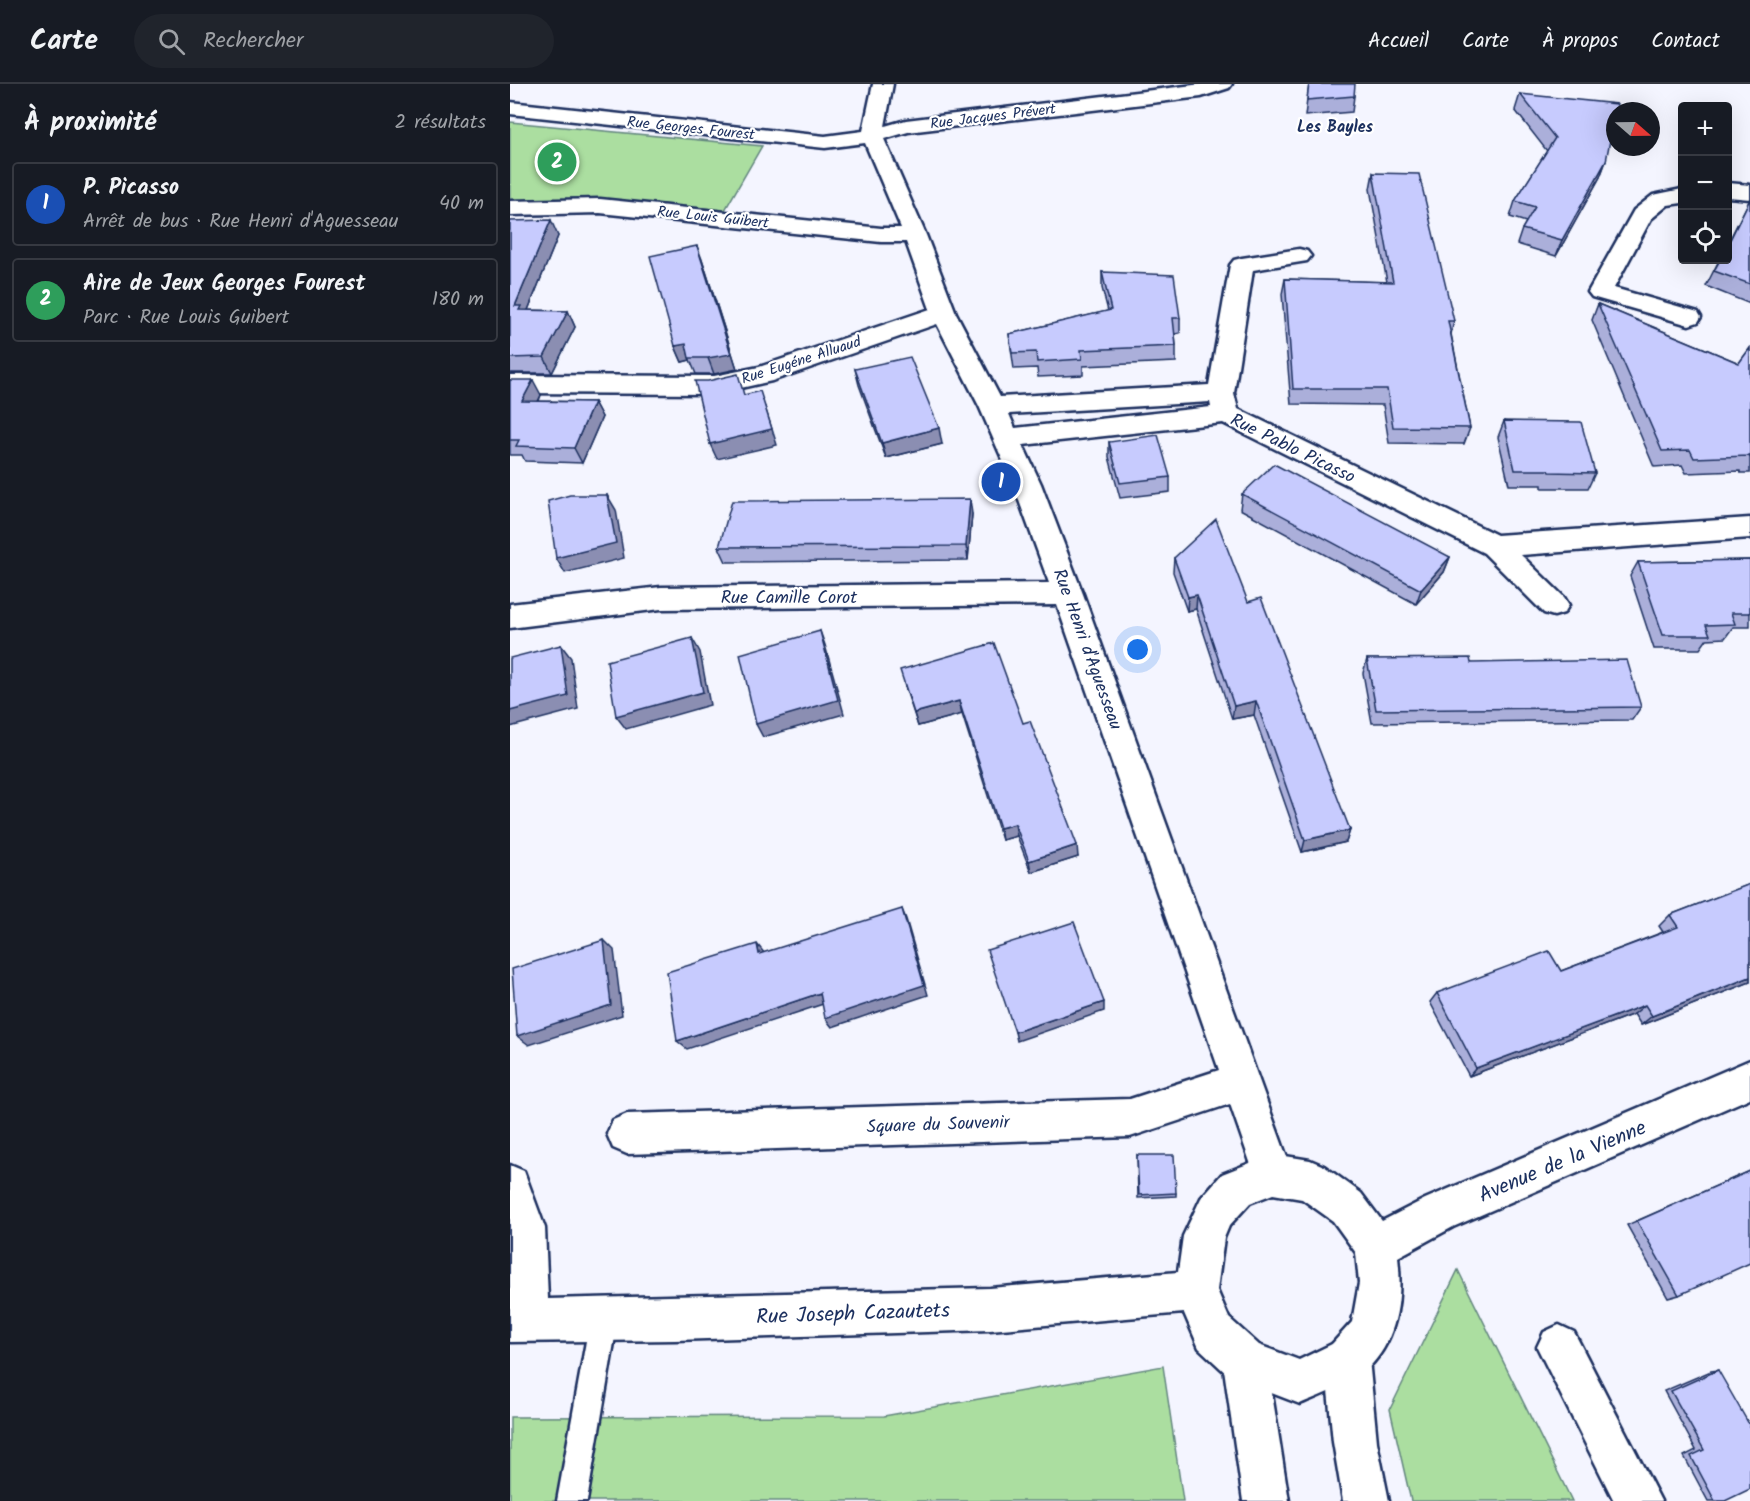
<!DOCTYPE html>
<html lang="fr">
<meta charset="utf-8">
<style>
:root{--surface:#171b24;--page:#20242c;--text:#f1f3f6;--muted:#9ea1a6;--line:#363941;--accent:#ea580c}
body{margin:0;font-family:Kalam,sans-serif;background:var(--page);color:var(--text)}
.controls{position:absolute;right:18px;top:18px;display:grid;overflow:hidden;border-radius:6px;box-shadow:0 6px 24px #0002}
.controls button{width:54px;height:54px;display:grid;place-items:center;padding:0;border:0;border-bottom:2px solid var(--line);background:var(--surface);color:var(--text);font:30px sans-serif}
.compass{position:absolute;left:1096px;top:18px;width:54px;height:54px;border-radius:50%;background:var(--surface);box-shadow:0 6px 24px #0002;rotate:110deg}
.you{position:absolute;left:628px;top:566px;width:21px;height:21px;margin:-15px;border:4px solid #fff;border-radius:50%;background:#1a73e8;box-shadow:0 0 0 9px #1a73e833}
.badge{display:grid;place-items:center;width:39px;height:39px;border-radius:50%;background:var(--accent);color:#fff;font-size:20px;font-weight:700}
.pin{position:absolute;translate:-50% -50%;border:3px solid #fff;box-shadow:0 2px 6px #0006}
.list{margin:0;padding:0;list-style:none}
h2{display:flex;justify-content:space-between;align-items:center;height:78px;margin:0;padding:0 24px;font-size:26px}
h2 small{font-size:20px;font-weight:400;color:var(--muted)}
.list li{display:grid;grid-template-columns:39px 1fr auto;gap:18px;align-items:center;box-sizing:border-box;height:84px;margin:0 12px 12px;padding:0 12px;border:2px solid var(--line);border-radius:6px}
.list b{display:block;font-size:22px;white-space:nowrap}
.list p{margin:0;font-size:20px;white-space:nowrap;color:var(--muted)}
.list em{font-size:20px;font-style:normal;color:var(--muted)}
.icon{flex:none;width:33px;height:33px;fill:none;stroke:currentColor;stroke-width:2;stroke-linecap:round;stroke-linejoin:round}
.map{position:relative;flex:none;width:1240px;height:1417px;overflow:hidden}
header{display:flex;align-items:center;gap:36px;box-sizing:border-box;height:84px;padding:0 30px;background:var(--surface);border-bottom:2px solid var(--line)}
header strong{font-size:28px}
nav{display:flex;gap:33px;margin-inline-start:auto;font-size:21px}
.search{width:420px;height:54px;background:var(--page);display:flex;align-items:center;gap:15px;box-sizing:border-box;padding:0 21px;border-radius:33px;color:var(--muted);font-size:22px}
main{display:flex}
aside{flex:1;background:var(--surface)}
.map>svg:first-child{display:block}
.green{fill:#abdea0;stroke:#63867f;stroke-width:1.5}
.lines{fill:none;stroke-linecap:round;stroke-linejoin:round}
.lane-casing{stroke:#1b2f5e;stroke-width:5}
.street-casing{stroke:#1b2f5e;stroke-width:5}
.secondary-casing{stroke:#1b2f5e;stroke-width:5}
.lane{fill:#fff;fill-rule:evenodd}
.street{fill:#fff;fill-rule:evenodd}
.secondary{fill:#fff;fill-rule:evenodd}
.wall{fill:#abafda;stroke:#1b2f5e;stroke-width:1.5}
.shaded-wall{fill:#8b8eb2;stroke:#1b2f5e;stroke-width:1.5}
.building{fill:#c7cbfe;stroke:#1b2f5e;stroke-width:1.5}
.labels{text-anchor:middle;stroke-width:4.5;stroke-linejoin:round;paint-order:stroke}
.far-street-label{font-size:15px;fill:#1b2f5e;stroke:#fff}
.far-neighbourhood-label{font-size:16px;font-weight:bold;fill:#1b2f5e;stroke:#fff}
.street-label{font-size:18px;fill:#1b2f5e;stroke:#fff}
.near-street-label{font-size:21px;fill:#1b2f5e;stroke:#fff}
</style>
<header>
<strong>Carte</strong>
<div class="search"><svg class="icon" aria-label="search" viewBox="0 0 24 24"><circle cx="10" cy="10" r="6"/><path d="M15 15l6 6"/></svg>Rechercher</div>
<nav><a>Accueil</a><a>Carte</a><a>À propos</a><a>Contact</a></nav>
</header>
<main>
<aside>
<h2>À proximité<small>2 résultats</small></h2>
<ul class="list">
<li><span class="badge" style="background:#1a4fb4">1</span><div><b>P. Picasso</b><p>Arrêt de bus · Rue Henri d'Aguesseau</p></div><em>40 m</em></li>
<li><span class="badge" style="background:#2e9e5b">2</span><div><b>Aire de Jeux Georges Fourest</b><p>Parc · Rue Louis Guibert</p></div><em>180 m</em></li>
</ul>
</aside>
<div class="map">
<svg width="1240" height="1417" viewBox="0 0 1240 1417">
<rect width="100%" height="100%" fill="#f4f5ff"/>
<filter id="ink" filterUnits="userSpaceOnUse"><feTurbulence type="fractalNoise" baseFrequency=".0167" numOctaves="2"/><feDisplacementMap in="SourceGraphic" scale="12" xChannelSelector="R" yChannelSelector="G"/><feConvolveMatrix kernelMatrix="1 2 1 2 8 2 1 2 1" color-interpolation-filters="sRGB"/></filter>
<g filter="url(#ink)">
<!-- green -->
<g class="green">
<path d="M0 38 252 62 215 126C143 119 72 113 0 116Z"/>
<path d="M948 1186 1062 1417H901L880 1325Z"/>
<path d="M653 1282 673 1417H0V1333L374 1332Z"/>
</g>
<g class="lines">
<defs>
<path id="lane" d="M94 1221 104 1225 108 1235 77 1417H47L80 1235 84 1225Z"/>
<g id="street">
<path d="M363 0H383L375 42 396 36 692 0H722L719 4 691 13 398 48 374 55 416 151 446 229 490 313 699 301 720 181 724 176 732 174 789 165 797 167 801 172 797 177 743 186 724 309 728 325 987 451 1240 434V454L1011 471 1054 513 1059 521 1054 529 1044 532 1034 529 974 469 713 339 513 361 531 400 573 510 783 1090 777 1104 763 1110 749 1104 720 1020 620 1053 117 1070 103 1064 97 1050 103 1036 117 1030 620 1015 709 986 547 521 151 525 0 544V520L151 503 539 499 503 400 469 322 427 240 262 297 204 310 0 309V291L204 292 249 283 420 225 396 158H371L90 129 0 131V117L90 115 371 144H391L355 59 315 64 0 30V18L315 52 353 47ZM700 318 701 323 505 344 499 330Z"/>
<path d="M1218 99 1240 101V115L1218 113Z"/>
<path d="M1172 105V119L1158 121 1141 135 1104 204 1188 228 1191 233 1188 238 1179 241 1082 213 1078 208 1124 126 1143 111Z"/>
<path d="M1049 1241 1064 1248 1151 1417H1104L1027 1263 1034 1248Z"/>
<path d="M837 1253 852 1260 859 1275 867 1358 879 1417H833L823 1358 815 1275 822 1260Z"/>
<path d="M735 1256 750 1263 757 1278 779 1417H733L713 1278 720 1263Z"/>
</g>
<path id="secondary" d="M1240 976V1014L943 1143 888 1173C893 1215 887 1260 853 1289 841 1300 806 1313 790 1320L720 1293 689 1264 674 1229 480 1246 165 1256 0 1258V1081L14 1087 35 1144 38 1215 480 1204 668 1188 673 1152 691 1114 712 1090 763 1070 800 1076 814 1082 851 1109 872 1137 915 1115ZM763 1110 792 1115 823 1137 846 1169 849 1199 842 1238 822 1260 789 1276 749 1261 719 1234 707 1206 714 1154 719 1142 740 1119Z"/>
</defs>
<!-- lane casing -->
<use href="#lane" class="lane-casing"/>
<!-- street casing -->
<use href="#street" class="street-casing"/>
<!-- secondary casing -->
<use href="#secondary" class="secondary-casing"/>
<!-- lane -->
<use href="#lane" class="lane"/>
<!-- street -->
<use href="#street" class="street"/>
<!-- secondary -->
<use href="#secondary" class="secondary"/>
</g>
<!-- wall -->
<g class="wall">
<path d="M799 0 844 12 842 28 795 32Z"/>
<path d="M1010 10 1096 77 1090 93 1046 172 1007 160 1012 145 1016 138 1000 133 1005 117 1037 67 1005 26Z"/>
<path d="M863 89 944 237 941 250 960 344 954 360 879 359 873 321 781 320 772 210 775 195 877 198 860 105Z"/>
<path d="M1240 115V220L1196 202Z"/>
<path d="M0 137 48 152 18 226 58 227 65 243 42 289H0Z"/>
<path d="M193 178 227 285 204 290H186L180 276 172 278 165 262Z"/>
<path d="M592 188 670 234V249L665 250 666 262V278L573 282V291L528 293 527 284 504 285 499 250 598 227 592 204Z"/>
<path d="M1088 220 1229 279 1240 264V389H1230V387L1176 389 1172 381 1144 383 1082 236Z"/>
<path d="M345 285 432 360 376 374 349 301Z"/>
<path d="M0 296 31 311 29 317 84 318 92 333 72 379 15 377 12 371H0Z"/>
<path d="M994 337 1085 389 1078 404H1032V401H999L988 353Z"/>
<path d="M599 358 660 393V408L610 414 599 373Z"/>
<path d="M732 410 940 473 934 488 906 520 730 425Z"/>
<path d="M462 430 458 476 216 478 209 463Z"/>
<path d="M664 474 738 518 840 746 836 758 792 768 744 631 722 635 686 525 677 527 663 488Z"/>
<path d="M1240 476V543H1223L1215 554 1197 555 1190 565H1144L1120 492 1128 478Z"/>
<path d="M857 575 961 579 1131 623 1122 636 862 639 853 589Z"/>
<path d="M394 600 513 639 568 773 521 788 507 752 492 756 452 630 408 642Z"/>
<path d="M1240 800V898L1131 941 1124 930 959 992 920 918 927 909 1051 887 1153 848 1149 842 1160 831Z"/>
<path d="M627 1071 666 1109V1112L628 1114Z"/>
<path d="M1240 1087 1169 1211 1158 1214 1117 1141Z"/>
<path d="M1208 1286 1215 1417H1198L1174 1372 1186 1366 1154 1307 1201 1287Z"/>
</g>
<!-- shaded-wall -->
<g class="shaded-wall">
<path d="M1096 77 1090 93 1046 172 1052 156Z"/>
<path d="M41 136 48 152 16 231 5 222Z"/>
<path d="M187 162 193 178 227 285 204 290 198 274Z"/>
<path d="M58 227 65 243 42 289 34 273Z"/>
<path d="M176 260 180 276 172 278 165 262Z"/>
<path d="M23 296 31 311 21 332 12 317Z"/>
<path d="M84 318 92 333 72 379 64 364Z"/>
<path d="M255 323 267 361 207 375 200 360Z"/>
<path d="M429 344 432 360 376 374 372 359Z"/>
<path d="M97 411 106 426 114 474 55 489 46 474Z"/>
<path d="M460 415 462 430 458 476 456 462Z"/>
<path d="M940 473 934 488 906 520 911 506Z"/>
<path d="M687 511 686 525 677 527 678 513Z"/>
<path d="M310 547 315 561 334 630 253 653 246 640Z"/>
<path d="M182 554 190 568 200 621 116 645 106 632Z"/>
<path d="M51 561 61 574 68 625 0 643V627Z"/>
<path d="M449 617 452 630 408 642 404 629Z"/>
<path d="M746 617 744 631 722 635 724 622Z"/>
<path d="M505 740 507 752 492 756 490 744Z"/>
<path d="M840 746 836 758 792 768 795 756Z"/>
<path d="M567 761 568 773 521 788 519 777Z"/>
<path d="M392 825 396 835 418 911 322 943 315 934Z"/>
<path d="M94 856 104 866 112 931 19 961 7 952Z"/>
<path d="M247 860 255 870H249Z"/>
<path d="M1240 893V898L1131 941 1142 932Z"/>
<path d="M310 909 316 919 177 965 167 957Z"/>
<path d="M594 918V927L507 957 505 948Z"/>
<path d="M1135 921 1124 930 959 992 966 984Z"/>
</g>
<!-- building -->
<g class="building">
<path d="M799 0H845L844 12 797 16Z"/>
<path d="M1010 10 1107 20 1096 77 1052 156 1012 145 1025 123 1005 117 1045 54Z"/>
<path d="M863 89 909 90 944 237H938L960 344 883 343 877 305H783L775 195 883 198Z"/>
<path d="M1240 115V200L1204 187 1210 176H1218V160Z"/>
<path d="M41 136 5 222H11L9 226 58 227 34 273 0 274V137Z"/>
<path d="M187 162 221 270 198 274H179L176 260 165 262 140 172Z"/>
<path d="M592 188 664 191 670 234H663L666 262 571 266 572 275 527 278 526 268 502 269 499 250 601 226Z"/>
<path d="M1088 220 1229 279 1240 264V374L1239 372 1184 374 1180 366 1152 367Z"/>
<path d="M400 273 429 344 372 359 345 285Z"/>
<path d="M228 290 234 311 250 307 262 345 200 360 185 297H198Z"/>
<path d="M0 296H23L12 317 84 318 64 364 6 362 9 356H0Z"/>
<path d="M994 337 1071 338 1085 389 1039 388 1038 386H1005Z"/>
<path d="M648 351 660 393 610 399 599 358Z"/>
<path d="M764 380 940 473 911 506 732 410Z"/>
<path d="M60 411H97L106 459 46 474 38 417Z"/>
<path d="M460 415 456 462 209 463 222 417Z"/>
<path d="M706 435 738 518 751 514 840 746 795 756 746 617 724 622 687 511 678 513 664 474Z"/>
<path d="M1240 476V529H1221L1225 540 1196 541 1200 551H1153L1128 478Z"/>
<path d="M310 547 328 616 246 640 230 570Z"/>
<path d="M182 554 193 608 106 632 97 577Z"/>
<path d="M484 559 513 639 520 637 567 761 519 777 505 740 490 744 449 617 404 629 390 586Z"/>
<path d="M51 561 58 612 0 627V574Z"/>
<path d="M960 574 961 579 1117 576 1131 623 866 626 857 575Z"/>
<path d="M1240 800V893L1142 932 1135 921 966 984 927 909 1039 867 1051 887 1168 843 1160 831Z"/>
<path d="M392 825 414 901 315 934 310 909 167 957 157 888 247 860 249 870Z"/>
<path d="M564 838 594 918 505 948 477 866Z"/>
<path d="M94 856 101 921 7 952 2 885Z"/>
<path d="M627 1071H664L666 1109 629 1111Z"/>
<path d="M1240 1087V1179L1169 1211 1127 1137Z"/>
<path d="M1208 1286 1240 1342V1405L1215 1417H1205L1181 1372 1194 1366 1161 1307Z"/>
</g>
</g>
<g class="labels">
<!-- far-street labels -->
<g class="far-street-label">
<text transform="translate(483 32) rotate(-7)" y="5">Rue Jacques Prévert</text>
<text transform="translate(181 44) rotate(6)" y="5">Rue Georges Fourest</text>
<text transform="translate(203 133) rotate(6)" y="5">Rue Louis Guibert</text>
<text transform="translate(291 276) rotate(-18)" y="5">Rue Eugéne Alluaud</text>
</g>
<!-- far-neighbourhood labels -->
<g class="far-neighbourhood-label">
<text x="825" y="48">Les Bayles</text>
</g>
<!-- street labels -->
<g class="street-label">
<text transform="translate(783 364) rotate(26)" y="6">Rue Pablo Picasso</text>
<text x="279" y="519">Rue Camille Corot</text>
<text transform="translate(578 565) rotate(70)" y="6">Rue Henri d'Aguesseau</text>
<text transform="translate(428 1040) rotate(-2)" y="6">Square du Souvenir</text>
</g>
<!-- near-street labels -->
<g class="near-street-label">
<text transform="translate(1052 1077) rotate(-23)" y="7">Avenue de la Vienne</text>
<text transform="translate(343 1229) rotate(-2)" y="7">Rue Joseph Cazautets</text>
</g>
</g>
</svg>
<div class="controls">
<button>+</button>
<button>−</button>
<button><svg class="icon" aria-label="locate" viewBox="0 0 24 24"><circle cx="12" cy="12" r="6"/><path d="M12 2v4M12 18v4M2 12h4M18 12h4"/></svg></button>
</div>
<svg class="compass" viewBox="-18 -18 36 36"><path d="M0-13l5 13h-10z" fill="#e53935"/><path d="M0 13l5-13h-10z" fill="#9ea1a6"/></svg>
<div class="you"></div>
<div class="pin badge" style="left:491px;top:398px;background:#1a4fb4">1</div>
<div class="pin badge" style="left:47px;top:78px;background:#2e9e5b">2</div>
</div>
</main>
